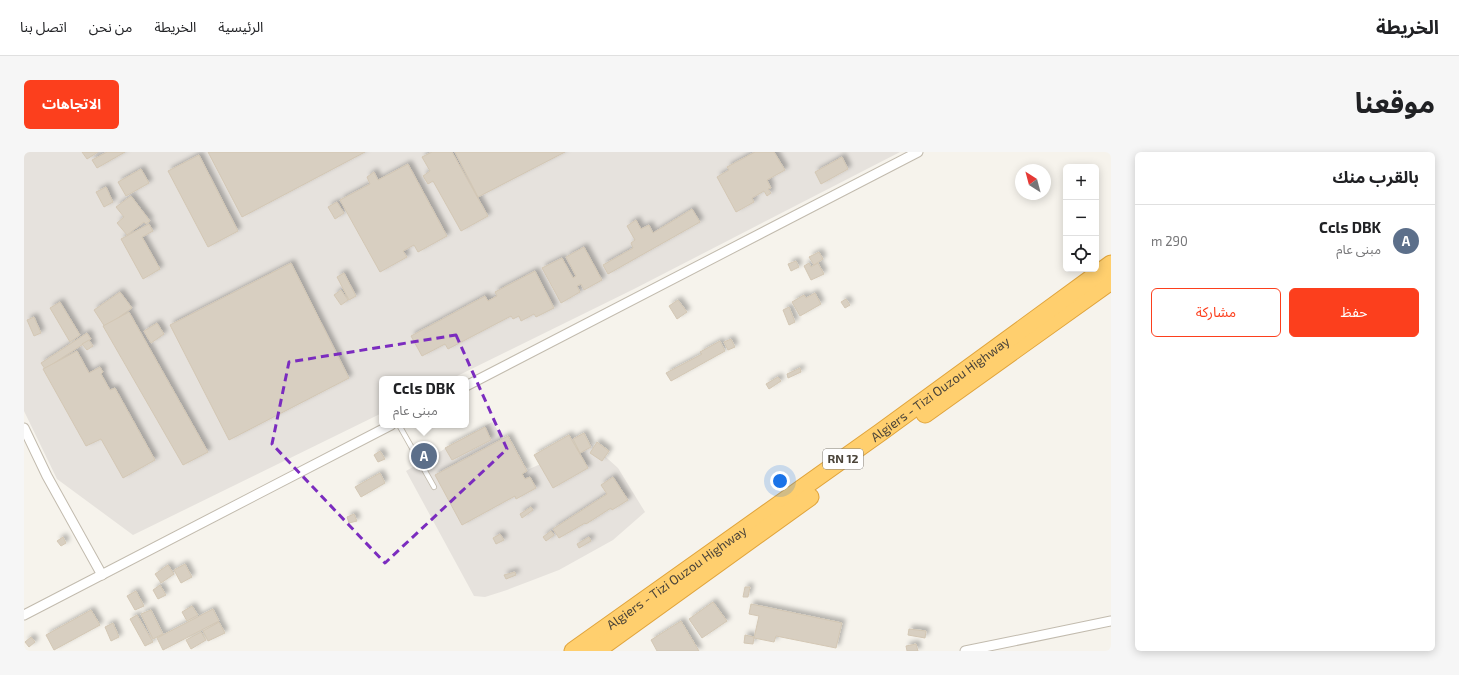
<!DOCTYPE html>
<html lang="ar">
<meta charset="utf-8">
<style>
:root{--surface:#fff;--page:#f6f6f6;--text:#202124;--muted:#757577;--line:#e0e0e0;--accent:#fc3f1d}
body{margin:0;font-family:"Exo 2","Noto Sans Arabic",sans-serif;background:var(--page);color:var(--text);direction:rtl}
.controls{position:absolute;right:12px;top:12px;display:grid;overflow:hidden;border-radius:6px;box-shadow:0 2px 10px #0003}
.controls button{width:36px;height:36px;display:grid;place-items:center;padding:0;border:0;border-bottom:1px solid var(--line);background:var(--surface);color:var(--text);font:20px sans-serif}
.compass{position:absolute;left:991px;top:12px;width:36px;height:36px;border-radius:50%;background:var(--surface);box-shadow:0 2px 10px #0003;rotate:324deg}
.you{position:absolute;left:756px;top:329px;width:14px;height:14px;margin:-10px;border:3px solid #fff;border-radius:50%;background:#1a73e8;box-shadow:0 0 0 6px #1a73e833}
.badge{display:grid;place-items:center;width:26px;height:26px;border-radius:50%;background:var(--accent);color:#fff;font-size:13px;font-weight:700}
.pin{position:absolute;translate:-50% -50%;border:2px solid #fff;box-shadow:0 1px 4px #0006}
.popup{position:absolute;left:355px;top:224px;width:90px;height:52px;box-sizing:border-box;display:grid;place-content:center;border-radius:6px;background:var(--surface);filter:drop-shadow(0 1px 3px #0005);font-size:13px;white-space:nowrap;color:var(--muted)}
.popup b{font-size:15px;color:var(--text)}
.popup::after{content:'';position:absolute;left:50%;top:100%;margin-left:-8px;border:8px solid transparent;border-top-color:var(--surface)}
.list{margin:0;padding:0;list-style:none}
h2{display:flex;justify-content:space-between;align-items:center;height:52px;margin:0;padding:0 16px;font-size:17px}
h2 small{font-size:13px;font-weight:400;color:var(--muted)}
.list li{display:grid;grid-template-columns:26px 1fr auto;gap:12px;align-items:center;box-sizing:border-box;height:72px;padding:0 16px;border-top:1px solid var(--line)}
.list b{display:block;font-size:15px;white-space:nowrap}
.list p{margin:0;font-size:13px;white-space:nowrap;color:var(--muted)}
.list em{font-size:13px;font-style:normal;color:var(--muted)}
.actions{display:flex;gap:8px;padding:12px 16px}
.actions a{flex:1;padding:9px 0;border:1px solid var(--accent);border-radius:6px;text-align:center;font-size:14px;color:var(--accent)}
.actions .main{background:var(--accent);color:#fff}
.icon{flex:none;width:22px;height:22px;fill:none;stroke:currentColor;stroke-width:2;stroke-linecap:round;stroke-linejoin:round}
.map{position:relative;flex:none;width:1087px;height:499px;overflow:hidden;direction:ltr;border-radius:6px}
header{display:flex;align-items:center;gap:24px;box-sizing:border-box;height:56px;padding:0 20px;background:var(--surface);border-bottom:1px solid var(--line)}
header strong{font-size:19px}
nav{display:flex;gap:22px;margin-inline-start:auto;font-size:14px}
.intro{display:flex;align-items:center;justify-content:space-between;box-sizing:border-box;height:96px;padding:0 24px}
h1{margin:0;font-size:28px}
.button{padding:10px 18px;border-radius:6px;background:var(--accent);color:#fff;font-size:14px;font-weight:700}
main{display:flex;gap:24px;padding:0 24px}
aside{flex:1;background:var(--surface);border-radius:6px;box-shadow:0 2px 10px #0003}
.map>svg:first-child{display:block}
.industrial{fill:#e6e2dd}
.building{fill:#d8cfc1;stroke:#d3c7b4;filter:url(#shadow)}
.lines{fill:none;stroke-linecap:round;stroke-linejoin:round}
.lane-casing{stroke:#c2bbae;stroke-width:6}
.street-casing{stroke:#c2bbae;stroke-width:11}
.highway-casing{stroke:#e0a43c;stroke-width:19}
.lane{stroke:#fff;stroke-width:4.5}
.street{stroke:#fff;stroke-width:9}
.highway{stroke:#ffcf6e;stroke-width:17}
.marked{fill:none;stroke:#7b2cbf;stroke-width:3;stroke-dasharray:8 5;stroke-linejoin:round}
.labels{text-anchor:middle;stroke-width:3.5;stroke-linejoin:round;paint-order:stroke}
.shield{fill:#fff;stroke:#817c74;stroke-width:1}
.shield-label{font-size:12px;font-weight:bold;fill:#4b4439}
.street-label{font-size:13px;fill:#4b4439;stroke:#fff}
</style>
<header>
<strong>الخريطة</strong>
<nav><a>الرئيسية</a><a>الخريطة</a><a>من نحن</a><a>اتصل بنا</a></nav>
</header>
<div class="intro"><h1>موقعنا</h1><a class="button">الاتجاهات</a></div>
<main>
<aside>
<h2>بالقرب منك<small></small></h2>
<ul class="list">
<li><span class="badge" style="background:#5c6f8a">A</span><div><b>Ccls DBK</b><p>مبنى عام</p></div><em>290 m</em></li>
</ul>
<div class="actions"><a class="main">حفظ</a><a>مشاركة</a></div>
</aside>
<div class="map">
<svg width="1087" height="499" viewBox="0 0 1087 499">
<defs>
<filter id="shadow"><feDropShadow dx="3.5" dy="-3.5" stdDeviation="2" flood-color="#0004"/></filter>
</defs>
<rect width="100%" height="100%" fill="#f6f3ec"/>
<!-- industrial -->
<g class="industrial">
<path d="M0 0H876L610 137 427 227H358V261L109 383 33 327 0 259Z"/>
<path d="M468 270 501 319 565 290 594 316 621 360 589 388 535 418 483 438 461 445 450 444 382 319Z"/>
</g>
<!-- building -->
<g class="building">
<path d="M58 0H74L63 7Z"/>
<path d="M83 0H101L73 16 68 8Z"/>
<path d="M184 0H341L218 65Z"/>
<path d="M408 0H428L464 64 437 79 409 29 404 32 399 24 406 19 398 5Z"/>
<path d="M431 0H541L454 45Z"/>
<path d="M731 0H750L761 18 743 28 747 36 744 37 747 41 743 44 740 39 728 46 730 50 712 60 693 25 705 18 703 15Z"/>
<path d="M175 3 214 79 184 95 144 19Z"/>
<path d="M818 5 824 17 797 32 791 20Z"/>
<path d="M384 12 423 84 394 100 390 93 379 99 383 105 356 120 316 48 346 32 343 25 350 20 354 28Z"/>
<path d="M117 17 125 31 102 44 94 30Z"/>
<path d="M82 35 89 50 80 55 72 40Z"/>
<path d="M107 44 126 69 122 72 120 70 103 83 93 71 100 65 92 55Z"/>
<path d="M313 50 320 61 311 67 304 55Z"/>
<path d="M668 57 676 70 584 122 579 113 609 96 607 91 611 88 603 74 612 68 617 77 625 73 629 81Z"/>
<path d="M125 72 129 79 118 85 136 117 119 127 97 87Z"/>
<path d="M560 95 578 128 560 138 557 132 553 134 556 140 537 151 518 116 538 106 549 126 552 124 542 105Z"/>
<path d="M795 100 799 107 790 113 785 105Z"/>
<path d="M772 109 775 115 767 119 764 112Z"/>
<path d="M267 111 325 226 205 288 146 173Z"/>
<path d="M785 111 787 115 794 111 800 122 787 128 780 114Z"/>
<path d="M511 119 530 156 512 165 510 162 497 169 495 164 489 167 487 164 424 197 421 192 398 204 387 184 461 144 464 149 473 144 471 140Z"/>
<path d="M320 121 332 144 325 148 313 125Z"/>
<path d="M317 138 324 148 317 153 310 143Z"/>
<path d="M96 140 108 156 81 175 70 158Z"/>
<path d="M791 141 797 152 776 164 768 150 780 143 782 146Z"/>
<path d="M822 147 826 153 821 156 817 150Z"/>
<path d="M654 148 663 160 653 167 645 154Z"/>
<path d="M36 150 56 183 46 190 26 156Z"/>
<path d="M765 155 771 170 765 173 759 158Z"/>
<path d="M105 160 184 300 159 313 79 174Z"/>
<path d="M10 165 17 181 10 184 3 168Z"/>
<path d="M133 171 140 182 127 191 120 179Z"/>
<path d="M63 181 67 187 21 217 17 211Z"/>
<path d="M707 187 711 195 704 198 700 190Z"/>
<path d="M65 188 69 194 63 198 58 192Z"/>
<path d="M696 189 701 199 647 229 642 221 678 202 676 200Z"/>
<path d="M53 199 65 221 76 215 79 220 77 222 86 238 91 236 131 308 99 326 77 287 62 294 19 217Z"/>
<path d="M776 216 777 220 764 226 763 222Z"/>
<path d="M754 225 757 229 745 237 742 232Z"/>
<path d="M461 275 467 288 428 308 421 296Z"/>
<path d="M560 281 567 295 556 301 549 287Z"/>
<path d="M545 283 564 316 529 336 510 303Z"/>
<path d="M484 284 503 319 498 322 501 327 506 325 512 336 492 347 491 344 438 373 411 323Z"/>
<path d="M573 290 585 299 578 309 566 301Z"/>
<path d="M356 299 361 307 354 310 350 303Z"/>
<path d="M356 321 361 331 337 345 331 335Z"/>
<path d="M589 325 604 348 588 358 587 356 562 372 561 371 535 386 529 377 583 342 577 333Z"/>
<path d="M507 355 509 358 498 366 496 362Z"/>
<path d="M330 362 333 369 325 371 323 365Z"/>
<path d="M527 379 530 383 522 389 519 385Z"/>
<path d="M476 382 480 388 472 392 469 386Z"/>
<path d="M39 385 42 391 37 394 33 389Z"/>
<path d="M565 385 567 389 555 396 553 392Z"/>
<path d="M161 412 168 425 157 431 150 418Z"/>
<path d="M144 413 150 422 137 431 131 422Z"/>
<path d="M491 420 492 423 482 427 480 423Z"/>
<path d="M136 433 142 443 134 447 129 438Z"/>
<path d="M721 435H726L724 445H719Z"/>
<path d="M112 439 120 454 111 458 103 444Z"/>
<path d="M689 450 703 469 678 486 665 467Z"/>
<path d="M727 452 818 471 812 496 752 484 750 490 730 486 735 464 725 462Z"/>
<path d="M168 454 174 463 163 469 158 460Z"/>
<path d="M189 457 195 469 139 498 133 486Z"/>
<path d="M67 458 76 473 30 498 22 483Z"/>
<path d="M127 458 139 482 129 487 117 462Z"/>
<path d="M113 463 129 490 121 494 106 467Z"/>
<path d="M657 469 675 499H633L627 488Z"/>
<path d="M195 470 201 481 184 489 179 479Z"/>
<path d="M89 471 95 485 87 489 81 475Z"/>
<path d="M885 477 902 479 901 486 884 483Z"/>
<path d="M177 480 182 488 167 497 162 488Z"/>
<path d="M721 483 730 485 729 492 720 491Z"/>
<path d="M7 485 11 490 5 495 1 490Z"/>
<path d="M892 492 894 499H883L882 494Z"/>
</g>
<g class="lines">
<defs>
<path id="lane" d="M375 273 410 335"/>
<g id="street">
<path d="M442 234 894 0"/>
<path d="M0 276 23 324 78 423"/>
<path d="M0 463 367 273"/>
<path d="M941 499 1087 469"/>
</g>
<g id="highway">
<path d="M901 262 1087 129"/>
<path id="s1" d="M549 499 857 280 1087 112"/>
<path d="M572 499 786 345"/>
</g>
</defs>
<!-- lane casing -->
<use href="#lane" class="lane-casing"/>
<!-- street casing -->
<use href="#street" class="street-casing"/>
<!-- highway casing -->
<use href="#highway" class="highway-casing"/>
<!-- lane -->
<use href="#lane" class="lane"/>
<!-- street -->
<use href="#street" class="street"/>
<!-- highway -->
<use href="#highway" class="highway"/>
</g>
<!-- marked area -->
<path class="marked" d="M432 183 483 297 361 411 248 292 265 210Z"/>
<g class="labels">
<!-- shield labels -->
<rect class="shield" x="799" y="297" width="40" height="20" rx="3"/>
<g class="shield-label">
<text x="819" y="311">RN 12</text>
</g>
<!-- street labels -->
<g class="street-label">
<text dy="5" stroke="none"><textPath href="#s1" startOffset="451">Algiers - Tizi Ouzou Highway</textPath></text>
<text dy="5" stroke="none"><textPath href="#s1" startOffset="127">Algiers - Tizi Ouzou Highway</textPath></text>
</g>
</g>
</svg>
<div class="controls">
<button>+</button>
<button>−</button>
<button><svg class="icon" aria-label="locate" viewBox="0 0 24 24"><circle cx="12" cy="12" r="6"/><path d="M12 2v4M12 18v4M2 12h4M18 12h4"/></svg></button>
</div>
<svg class="compass" viewBox="-18 -18 36 36"><path d="M0-13l5 13h-10z" fill="#e53935"/><path d="M0 13l5-13h-10z" fill="#757577"/></svg>
<div class="you"></div>
<div class="pin badge" style="left:400px;top:304px;background:#5c6f8a">A</div>
<div class="popup"><b>Ccls DBK</b>مبنى عام</div>
</div>
</main>
